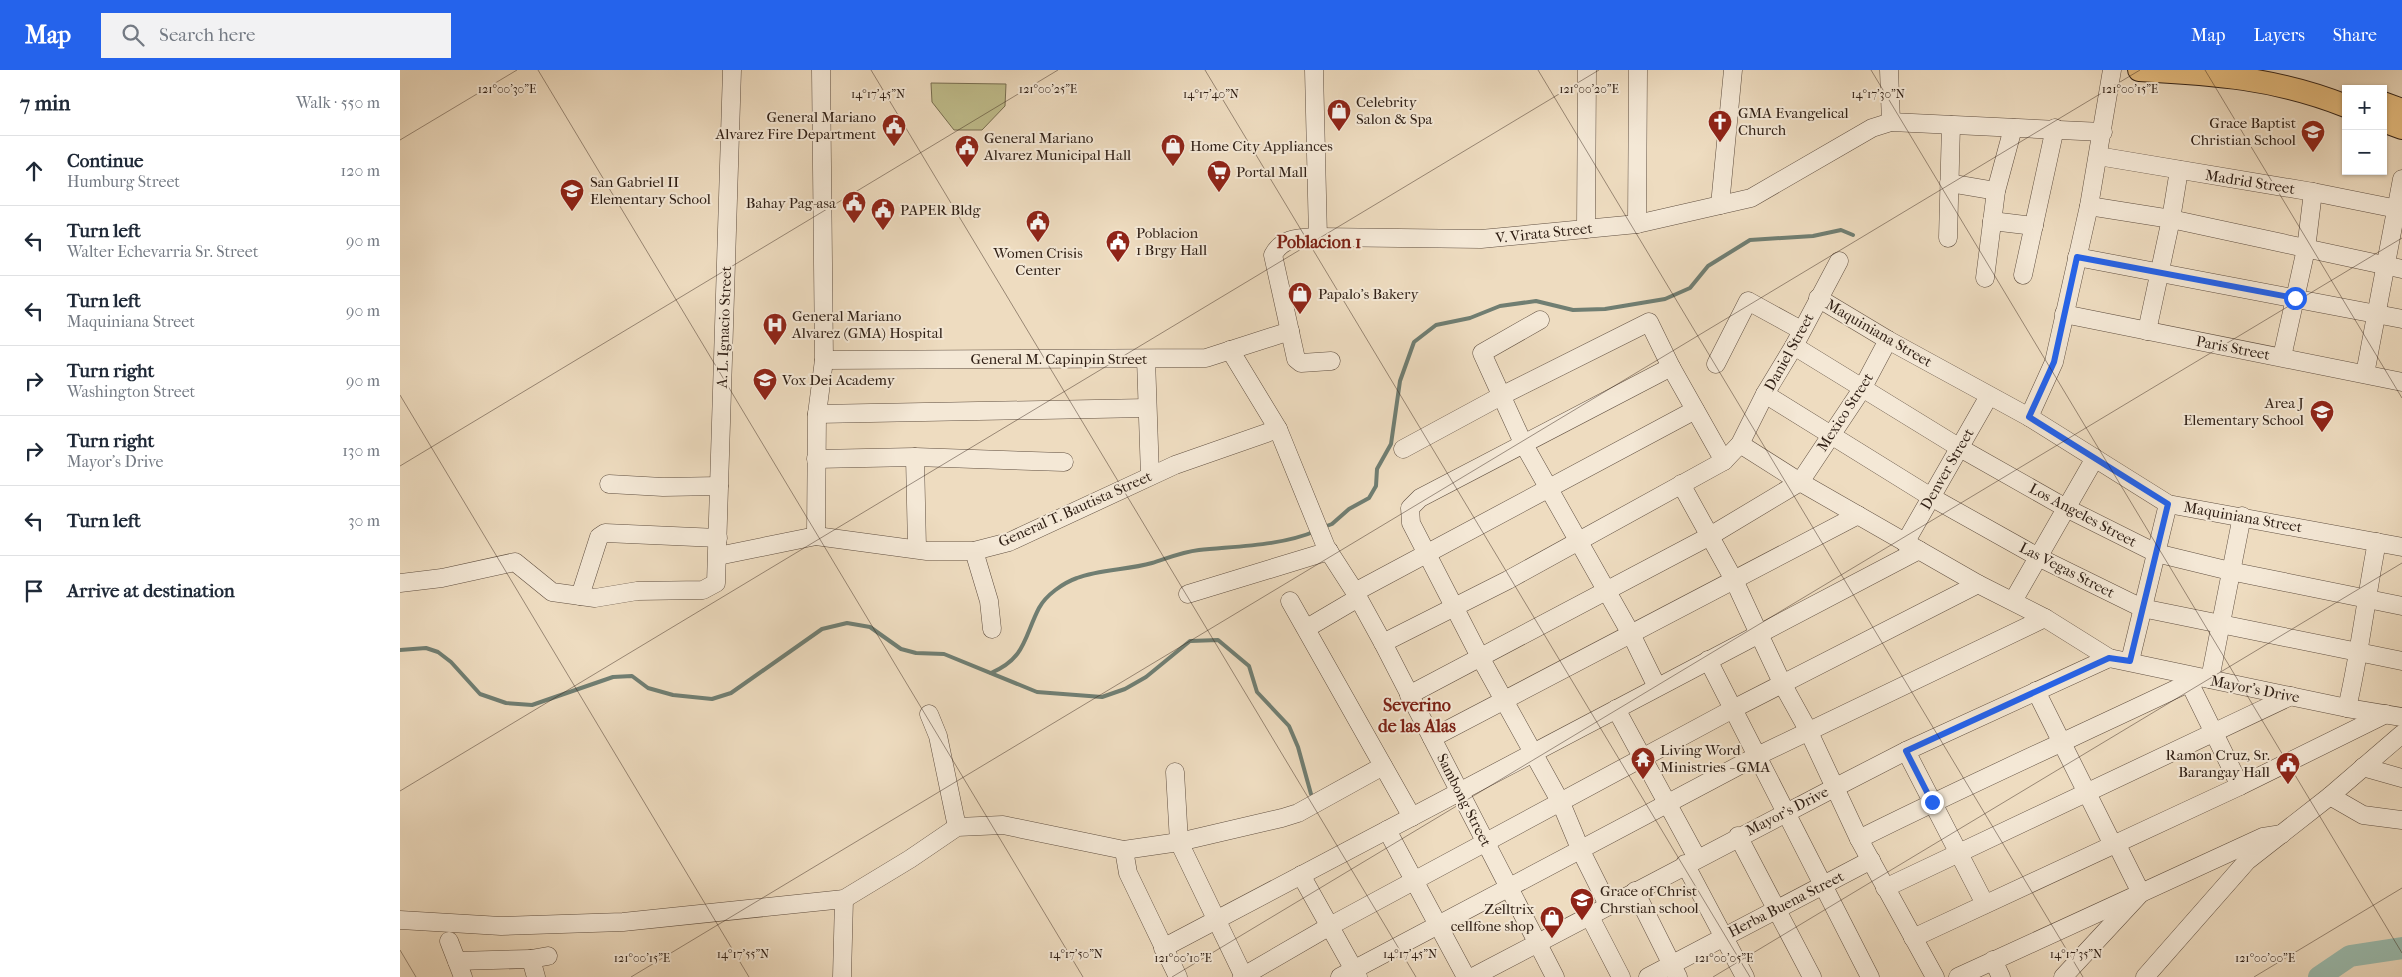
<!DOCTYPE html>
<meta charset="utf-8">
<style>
:root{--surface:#fff;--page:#f2f2f3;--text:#1f2937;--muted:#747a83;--line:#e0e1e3;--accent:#2563eb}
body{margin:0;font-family:"IM FELL French Canon",serif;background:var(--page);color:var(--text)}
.controls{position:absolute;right:15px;top:15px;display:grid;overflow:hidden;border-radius:0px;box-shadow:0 1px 4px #0004}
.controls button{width:45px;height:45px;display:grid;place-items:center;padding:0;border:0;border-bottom:1px solid var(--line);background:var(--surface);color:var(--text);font:25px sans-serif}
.stop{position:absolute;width:15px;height:15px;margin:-11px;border:4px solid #2563eb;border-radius:50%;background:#fff}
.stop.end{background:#2563eb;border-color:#fff;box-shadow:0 1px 5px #0008}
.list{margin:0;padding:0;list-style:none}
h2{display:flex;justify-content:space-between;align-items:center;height:65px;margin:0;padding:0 20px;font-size:21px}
h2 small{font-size:16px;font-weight:400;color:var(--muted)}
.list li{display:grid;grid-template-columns:32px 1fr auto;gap:15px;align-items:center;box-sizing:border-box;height:70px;padding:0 20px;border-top:1px solid var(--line)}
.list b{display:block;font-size:19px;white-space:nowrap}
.list p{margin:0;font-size:16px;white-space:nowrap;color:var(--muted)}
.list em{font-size:16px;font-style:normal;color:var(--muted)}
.icon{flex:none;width:28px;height:28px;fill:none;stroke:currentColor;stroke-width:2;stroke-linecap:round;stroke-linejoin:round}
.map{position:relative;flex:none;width:2002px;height:907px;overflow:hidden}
header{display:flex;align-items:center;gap:30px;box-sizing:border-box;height:70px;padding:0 25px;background:var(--accent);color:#fff}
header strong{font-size:24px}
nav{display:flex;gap:28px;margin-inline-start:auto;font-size:18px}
.search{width:350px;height:45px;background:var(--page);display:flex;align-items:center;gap:12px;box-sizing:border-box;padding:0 18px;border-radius:0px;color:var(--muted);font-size:19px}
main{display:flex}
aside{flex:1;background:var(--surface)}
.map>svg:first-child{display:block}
.green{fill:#c0be8d;stroke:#786f52}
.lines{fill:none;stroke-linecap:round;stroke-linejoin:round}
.stream{stroke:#707e72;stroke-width:4}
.river{stroke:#9abcaf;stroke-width:22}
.minor-casing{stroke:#604f40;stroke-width:19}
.major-casing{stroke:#302016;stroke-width:24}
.minor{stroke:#f4e8d6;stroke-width:18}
.major{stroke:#e7be80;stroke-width:22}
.route{stroke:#2563eb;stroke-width:6}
.ticks{fill:none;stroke:#302016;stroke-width:1;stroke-opacity:0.45}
.labels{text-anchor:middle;stroke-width:4;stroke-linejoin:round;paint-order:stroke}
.poi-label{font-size:15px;fill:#302016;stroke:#f4e8d6;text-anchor:start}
.street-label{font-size:15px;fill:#302016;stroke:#f4e8d6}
.quarter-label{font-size:18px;font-weight:bold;fill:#7a1f14;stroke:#f4e8d6}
.ticks-label{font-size:12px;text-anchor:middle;fill:#302016;stroke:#f4e8d6;stroke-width:4;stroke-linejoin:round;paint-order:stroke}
</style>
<header>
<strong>Map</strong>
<div class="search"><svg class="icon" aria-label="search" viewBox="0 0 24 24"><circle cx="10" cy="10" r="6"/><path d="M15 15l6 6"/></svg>Search here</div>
<nav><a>Map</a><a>Layers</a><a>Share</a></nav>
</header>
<main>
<aside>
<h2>7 min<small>Walk · 550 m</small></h2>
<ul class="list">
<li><svg class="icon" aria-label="ahead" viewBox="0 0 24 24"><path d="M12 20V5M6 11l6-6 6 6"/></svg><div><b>Continue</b><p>Humburg Street</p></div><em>120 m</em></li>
<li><svg class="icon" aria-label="left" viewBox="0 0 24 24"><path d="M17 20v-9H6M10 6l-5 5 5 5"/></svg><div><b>Turn left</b><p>Walter Echevarria Sr. Street</p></div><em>90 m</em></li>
<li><svg class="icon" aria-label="left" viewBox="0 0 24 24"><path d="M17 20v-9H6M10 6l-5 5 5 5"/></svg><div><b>Turn left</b><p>Maquiniana Street</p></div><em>90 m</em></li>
<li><svg class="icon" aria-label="right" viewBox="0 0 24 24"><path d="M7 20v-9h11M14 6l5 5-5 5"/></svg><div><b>Turn right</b><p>Washington Street</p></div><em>90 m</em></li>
<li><svg class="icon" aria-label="right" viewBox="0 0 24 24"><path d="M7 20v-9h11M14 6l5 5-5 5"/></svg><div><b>Turn right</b><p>Mayor's Drive</p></div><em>130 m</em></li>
<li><svg class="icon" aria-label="left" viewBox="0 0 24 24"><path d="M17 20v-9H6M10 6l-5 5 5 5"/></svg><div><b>Turn left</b></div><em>30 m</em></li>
<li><svg class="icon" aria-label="arrive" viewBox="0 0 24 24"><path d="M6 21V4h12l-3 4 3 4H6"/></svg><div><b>Arrive at destination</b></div></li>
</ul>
</aside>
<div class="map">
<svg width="2002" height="907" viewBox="0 0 2002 907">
<rect width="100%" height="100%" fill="#eedcc0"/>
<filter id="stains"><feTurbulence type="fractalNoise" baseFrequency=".004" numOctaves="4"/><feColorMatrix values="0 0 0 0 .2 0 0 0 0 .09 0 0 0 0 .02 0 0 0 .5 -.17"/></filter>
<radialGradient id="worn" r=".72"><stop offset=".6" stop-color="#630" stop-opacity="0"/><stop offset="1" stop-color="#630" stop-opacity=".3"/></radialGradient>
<!-- green -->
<path class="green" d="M531 13 606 14 605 36 582 60H554L532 32Z"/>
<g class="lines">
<!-- stream -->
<g class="stream">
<path d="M924 457 932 454 949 439 969 428 976 416 977 399 991 374 1000 311 1014 272 1036 255 1070 248 1100 236 1136 231 1173 240 1205 239 1265 229 1290 218 1308 196 1350 170 1413 166 1441 160 1453 165"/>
<path d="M0 580 26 578 38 582 51 592 80 624 106 633 132 635 213 607 232 606 248 618 273 625 312 629 331 623 422 559 447 553 470 557 501 579 516 583 544 584 637 622 702 627 725 619 746 607 790 571 818 570 849 596 857 622 889 656 898 677 911 724"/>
<path d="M591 603C626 588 624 567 639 538 646 525 663 513 677 508 700 499 728 500 752 493 768 488 782 482 799 480 838 476 880 476 916 461"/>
</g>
<!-- river -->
<path class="river" d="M1919 907 1950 886 2002 878"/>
<defs>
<g id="minor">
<path d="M914 0 918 167"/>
<path d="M1489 0 1491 52"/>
<path d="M1698 86 1913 122 2002 140"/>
<path d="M1549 113 1596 121"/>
<path d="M1320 135 1333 0"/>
<path d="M1689 136 1771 149 2002 199"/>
<path d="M1592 151 1634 156"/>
<path d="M1237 154 1238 0"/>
<path d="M1186 159 1187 0"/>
<path d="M1548 168 1551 55"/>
<path d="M1677 187 2002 249"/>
<path d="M1623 205 1655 58"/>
<path d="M1585 208 1596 121 1613 58"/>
<path d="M1418 228 1488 270 1629 347 1768 434 2002 477"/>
<path d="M1664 244 2002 312"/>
<path d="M1140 250 1082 283 1123 373 1231 564 1257 617"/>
<path d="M1747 261 1771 149 1779 100"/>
<path d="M1394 276 1560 378 1666 438 1756 483 1830 501 2002 536"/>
<path d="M830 280 878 359 926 477 955 522 983 573 1155 907"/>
<path d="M1882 287 1906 179 1913 122"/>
<path d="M746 289 750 406"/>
<path d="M424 290 806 288 890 261"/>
<path d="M931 291 901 293 896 289 873 185C883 167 899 168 918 167L1081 169 1237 154 1351 128 1472 58 1491 52 1703 62"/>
<path d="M1316 294 1348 231 1401 260"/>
<path d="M1965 304 2002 109"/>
<path d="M1365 324 1531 427 1638 487 1742 538 2002 591"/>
<path d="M417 344 747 338"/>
<path d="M1629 347 1654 292 1689 136 1712 0"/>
<path d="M1340 374 1400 412 1578 514 1645 548 1709 588 1947 638 2002 647"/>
<path d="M1003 379 1101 326 1249 252 1271 297 1324 391"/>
<path d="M515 387 517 478"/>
<path d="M416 389 515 387 664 392"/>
<path d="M209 414 263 417 319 416"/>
<path d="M416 466 417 344 424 290 421 0"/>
<path d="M1505 473 1589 326"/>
<path d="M1519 480 1359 564 1383 615 1408 660 1459 769 1535 907"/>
<path d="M574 481 589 531 592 559"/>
<path d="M318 486 416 466 527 481H574L609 472 775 395 878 359"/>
<path d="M0 513 42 508 115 492 152 522 195 528 237 521 303 520 316 513 332 0"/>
<path d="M955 522 1295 340"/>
<path d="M788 524 929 481"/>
<path d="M180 526 199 467 205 463 318 468"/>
<path d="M890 531 1012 747"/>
<path d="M1613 531 1695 388"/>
<path d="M907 558 958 528"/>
<path d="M983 573 1108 510 1324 391 1340 374 1365 324 1394 276 1439 191"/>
<path d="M1308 590 1470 907"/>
<path d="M1730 591 1768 434"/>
<path d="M1810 609 1842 446"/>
<path d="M1789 612 1840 716"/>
<path d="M1636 621 1713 775"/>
<path d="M1009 625 1310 466 1400 412 1462 319 1488 270"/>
<path d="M1947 638C1960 583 1966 527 1977 472"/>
<path d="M1216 639 1297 788"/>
<path d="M529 644 538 666 557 757"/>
<path d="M1032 668 1458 445"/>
<path d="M1506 681 1585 834"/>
<path d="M1963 697 2002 708"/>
<path d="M775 702 779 772 844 907"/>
<path d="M1930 726 1963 745 2002 750"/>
<path d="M987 760 1066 907"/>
<path d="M1338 766 1412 907"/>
<path d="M1459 769C1571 713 1686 662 1799 608"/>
<path d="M724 780 728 803 778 907"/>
<path d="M1285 794 1345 907"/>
<path d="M901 805 958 907"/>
<path d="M1485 818 1891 626"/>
<path d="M1235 821 1278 907"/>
<path d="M1208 835 1181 781 1161 733 1080 587 1011 453 1010 438 1020 428 1271 297"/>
<path d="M1189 845 1221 907"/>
<path d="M0 850 101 856 223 852 444 829 510 789 557 757 603 755 724 780 779 772 882 748 898 743 983 696"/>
<path d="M1513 868 1840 716 1986 644"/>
<path d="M49 871 63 907"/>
<path d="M763 878 1359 564 1334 510 1281 414"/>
<path d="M131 889 136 907"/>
<path d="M1593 890 1601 907"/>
<path d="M57 891 131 889 148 886"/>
<path d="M442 907 444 829"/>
<path d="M842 907 930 856 1333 639 1578 514"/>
<path d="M940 907 1357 686 1645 548"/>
<path d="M1073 907 1434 718 1506 681 1709 588"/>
<path d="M1248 907 1471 790"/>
<path d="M1558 907 1863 767 1882 764"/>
<path d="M1663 907 1741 823 1716 773"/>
<path d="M1745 907 1847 791 1930 726 2002 664"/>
</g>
<g id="major">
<path d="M1739 0C1813 4 1876 8 1946 36"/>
<path d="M1983 33 2002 40"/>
<path d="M1983 51 2002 58"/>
</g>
</defs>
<!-- minor casing -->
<use href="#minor" class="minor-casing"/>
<!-- major casing -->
<use href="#major" class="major-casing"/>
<!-- minor -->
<use href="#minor" class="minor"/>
<!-- major -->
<use href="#major" class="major"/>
</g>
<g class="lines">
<!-- route -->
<path class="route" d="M1532 732 1506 681 1709 588 1730 591 1768 434 1629 347 1654 292 1677 187 1895 228"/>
</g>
<!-- ticks -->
<path class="ticks" d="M138 0 683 907M471 0 1016 907M805 0 1350 907M1138 0 1683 907M1471 0 2002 883M1805 0 2002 328M0 70 117 0M0 325 349 907M0 396 658 0M0 721 1199 0M0 880 16 907M231 907 1740 0M772 907 2002 168M1313 907 2002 493M1854 907 2002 818"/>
<!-- icons -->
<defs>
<symbol id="shop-pin" viewBox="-11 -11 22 30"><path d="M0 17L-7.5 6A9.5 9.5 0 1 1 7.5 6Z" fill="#8f2418" stroke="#f4e8d6"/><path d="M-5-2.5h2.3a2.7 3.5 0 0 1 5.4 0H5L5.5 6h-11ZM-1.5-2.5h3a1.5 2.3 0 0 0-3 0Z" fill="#fff"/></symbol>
<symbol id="church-pin" viewBox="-11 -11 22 30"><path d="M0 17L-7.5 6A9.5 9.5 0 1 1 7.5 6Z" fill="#8f2418" stroke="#f4e8d6"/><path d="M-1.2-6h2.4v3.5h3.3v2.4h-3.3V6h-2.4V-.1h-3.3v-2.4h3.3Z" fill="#fff"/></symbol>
<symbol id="civic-pin" viewBox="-11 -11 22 30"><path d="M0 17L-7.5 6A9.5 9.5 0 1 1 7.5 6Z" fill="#8f2418" stroke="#f4e8d6"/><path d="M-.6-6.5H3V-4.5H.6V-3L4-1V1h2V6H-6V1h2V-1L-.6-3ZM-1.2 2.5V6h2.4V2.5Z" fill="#fff"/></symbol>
<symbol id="school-pin" viewBox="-11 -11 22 30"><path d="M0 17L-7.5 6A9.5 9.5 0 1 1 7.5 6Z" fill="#8f2418" stroke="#f4e8d6"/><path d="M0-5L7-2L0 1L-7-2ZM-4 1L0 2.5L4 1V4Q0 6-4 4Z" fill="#fff"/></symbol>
<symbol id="supermarket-pin" viewBox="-11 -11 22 30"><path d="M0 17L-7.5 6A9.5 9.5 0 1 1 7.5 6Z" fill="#8f2418" stroke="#f4e8d6"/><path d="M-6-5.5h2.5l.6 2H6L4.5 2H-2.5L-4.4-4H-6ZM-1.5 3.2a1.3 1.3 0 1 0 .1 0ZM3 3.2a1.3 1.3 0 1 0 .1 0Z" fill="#fff"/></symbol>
<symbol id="hospital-pin" viewBox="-11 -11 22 30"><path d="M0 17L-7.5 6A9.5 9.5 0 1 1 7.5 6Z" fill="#8f2418" stroke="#f4e8d6"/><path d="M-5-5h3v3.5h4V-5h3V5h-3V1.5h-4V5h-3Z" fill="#fff"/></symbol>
<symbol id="temple-pin" viewBox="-11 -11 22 30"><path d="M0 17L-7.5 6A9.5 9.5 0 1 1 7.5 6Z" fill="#8f2418" stroke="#f4e8d6"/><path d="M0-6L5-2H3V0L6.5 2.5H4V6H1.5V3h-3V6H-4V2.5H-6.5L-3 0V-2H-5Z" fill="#fff"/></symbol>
</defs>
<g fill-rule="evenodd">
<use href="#shop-pin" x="925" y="27" width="28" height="38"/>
<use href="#church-pin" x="1306" y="38" width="28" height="38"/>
<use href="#civic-pin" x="480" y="42" width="28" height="38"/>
<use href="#school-pin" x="1899" y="48" width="28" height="38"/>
<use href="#shop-pin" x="759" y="62" width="28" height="38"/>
<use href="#civic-pin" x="553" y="63" width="28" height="38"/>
<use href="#supermarket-pin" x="805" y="88" width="28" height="38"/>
<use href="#school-pin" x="158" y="107" width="28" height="38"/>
<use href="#civic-pin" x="440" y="119" width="28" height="38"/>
<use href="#civic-pin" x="469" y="126" width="28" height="38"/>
<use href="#civic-pin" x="624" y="138" width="28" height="38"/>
<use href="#civic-pin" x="704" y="158" width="28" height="38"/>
<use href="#shop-pin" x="886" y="210" width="28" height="38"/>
<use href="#hospital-pin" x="361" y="241" width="28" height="38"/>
<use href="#school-pin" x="351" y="296" width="28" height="38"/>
<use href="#school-pin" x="1908" y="328" width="28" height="38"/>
<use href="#temple-pin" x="1229" y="675" width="28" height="38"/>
<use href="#civic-pin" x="1874" y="680" width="28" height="38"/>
<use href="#school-pin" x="1168" y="816" width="28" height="38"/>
<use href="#shop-pin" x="1138" y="834" width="28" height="38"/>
</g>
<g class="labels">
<!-- poi labels -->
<g class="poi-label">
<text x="956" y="37">Celebrity<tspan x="956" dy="17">Salon &amp; Spa</tspan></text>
<text x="1338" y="48">GMA Evangelical<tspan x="1338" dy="17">Church</tspan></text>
<text x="476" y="52" text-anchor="end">General Mariano<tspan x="476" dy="17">Alvarez Fire Department</tspan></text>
<text x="1896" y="58" text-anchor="end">Grace Baptist<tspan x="1896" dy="17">Christian School</tspan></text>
<text x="584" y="73">General Mariano<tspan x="584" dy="17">Alvarez Municipal Hall</tspan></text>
<text x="790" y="81">Home City Appliances</text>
<text x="836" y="107">Portal Mall</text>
<text x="190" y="117">San Gabriel II<tspan x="190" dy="17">Elementary School</tspan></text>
<text x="436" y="138" text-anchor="end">Bahay Pag-asa</text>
<text x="500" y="145">PAPER Bldg</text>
<text x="736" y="168">Poblacion<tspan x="736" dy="17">1 Brgy Hall</tspan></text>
<text x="638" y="188" text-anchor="middle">Women Crisis<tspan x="638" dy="17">Center</tspan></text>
<text x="918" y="229">Papalo's Bakery</text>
<text x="392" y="251">General Mariano<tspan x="392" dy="17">Alvarez (GMA) Hospital</tspan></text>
<text x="382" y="315">Vox Dei Academy</text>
<text x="1904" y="338" text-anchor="end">Area J<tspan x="1904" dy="17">Elementary School</tspan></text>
<text x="1260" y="685">Living Word<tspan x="1260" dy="17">Ministries - GMA</tspan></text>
<text x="1870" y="690" text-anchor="end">Ramon Cruz, Sr.<tspan x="1870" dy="17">Barangay Hall</tspan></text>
<text x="1200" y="826">Grace of Christ<tspan x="1200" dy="17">Chrstian school</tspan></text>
<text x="1134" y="844" text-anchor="end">Zelltrix<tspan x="1134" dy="17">cellfone shop</tspan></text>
</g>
<!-- street labels -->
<g class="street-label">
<text transform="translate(1850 112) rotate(9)" y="5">Madrid Street</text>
<text transform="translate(1144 163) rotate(-6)" y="5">V. Virata Street</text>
<text transform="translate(324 257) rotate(-88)" y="5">A. L. Ignacio Street</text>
<text transform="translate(1479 263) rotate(30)" y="5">Maquiniana Street</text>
<text transform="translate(1833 278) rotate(11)" y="5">Paris Street</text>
<text transform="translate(1389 282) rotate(-61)" y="5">Daniel Street</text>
<text x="659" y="294">General M. Capinpin Street</text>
<text transform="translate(1445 342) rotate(-57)" y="5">Mexico Street</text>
<text transform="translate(1547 399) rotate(-60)" y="5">Denver Street</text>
<text transform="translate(675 439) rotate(-24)" y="5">General T. Bautista Street</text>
<text transform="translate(1683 445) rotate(28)" y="5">Los Angeles Street</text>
<text transform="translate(1843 447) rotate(10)" y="5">Maquiniana Street</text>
<text transform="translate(1667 500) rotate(27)" y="5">Las Vegas Street</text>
<text transform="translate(1855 619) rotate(11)" y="5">Mayor's Drive</text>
<text transform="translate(1064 730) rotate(63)" y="5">Sambong Street</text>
<text transform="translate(1387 741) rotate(-27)" y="5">Mayor's Drive</text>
<text transform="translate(1386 834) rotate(-27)" y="5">Herba Buena Street</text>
</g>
<!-- quarter labels -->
<g class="quarter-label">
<text x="919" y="178">Poblacion 1</text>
<text x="1017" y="641">Severino<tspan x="1017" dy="21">de las Alas</tspan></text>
</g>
</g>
<g class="ticks-label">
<text x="107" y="23">121°00'30"E</text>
<text x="648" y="23">121°00'25"E</text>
<text x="1189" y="23">121°00'20"E</text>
<text x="1730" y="23">121°00'15"E</text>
<text x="478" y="28">14°17'45"N</text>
<text x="811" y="28">14°17'40"N</text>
<text x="1478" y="28">14°17'30"N</text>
<text x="343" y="888">14°17'55"N</text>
<text x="676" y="888">14°17'50"N</text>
<text x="1010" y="888">14°17'45"N</text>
<text x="1676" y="888">14°17'35"N</text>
<text x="242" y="892">121°00'15"E</text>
<text x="783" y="892">121°00'10"E</text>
<text x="1324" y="892">121°00'05"E</text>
<text x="1865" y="892">121°00'00"E</text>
</g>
<rect width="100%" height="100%" filter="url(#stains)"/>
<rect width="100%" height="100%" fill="url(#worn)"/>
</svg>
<div class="controls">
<button>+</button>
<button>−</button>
</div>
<div class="stop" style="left:1895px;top:228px"></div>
<div class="stop end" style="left:1532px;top:732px"></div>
</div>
</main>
